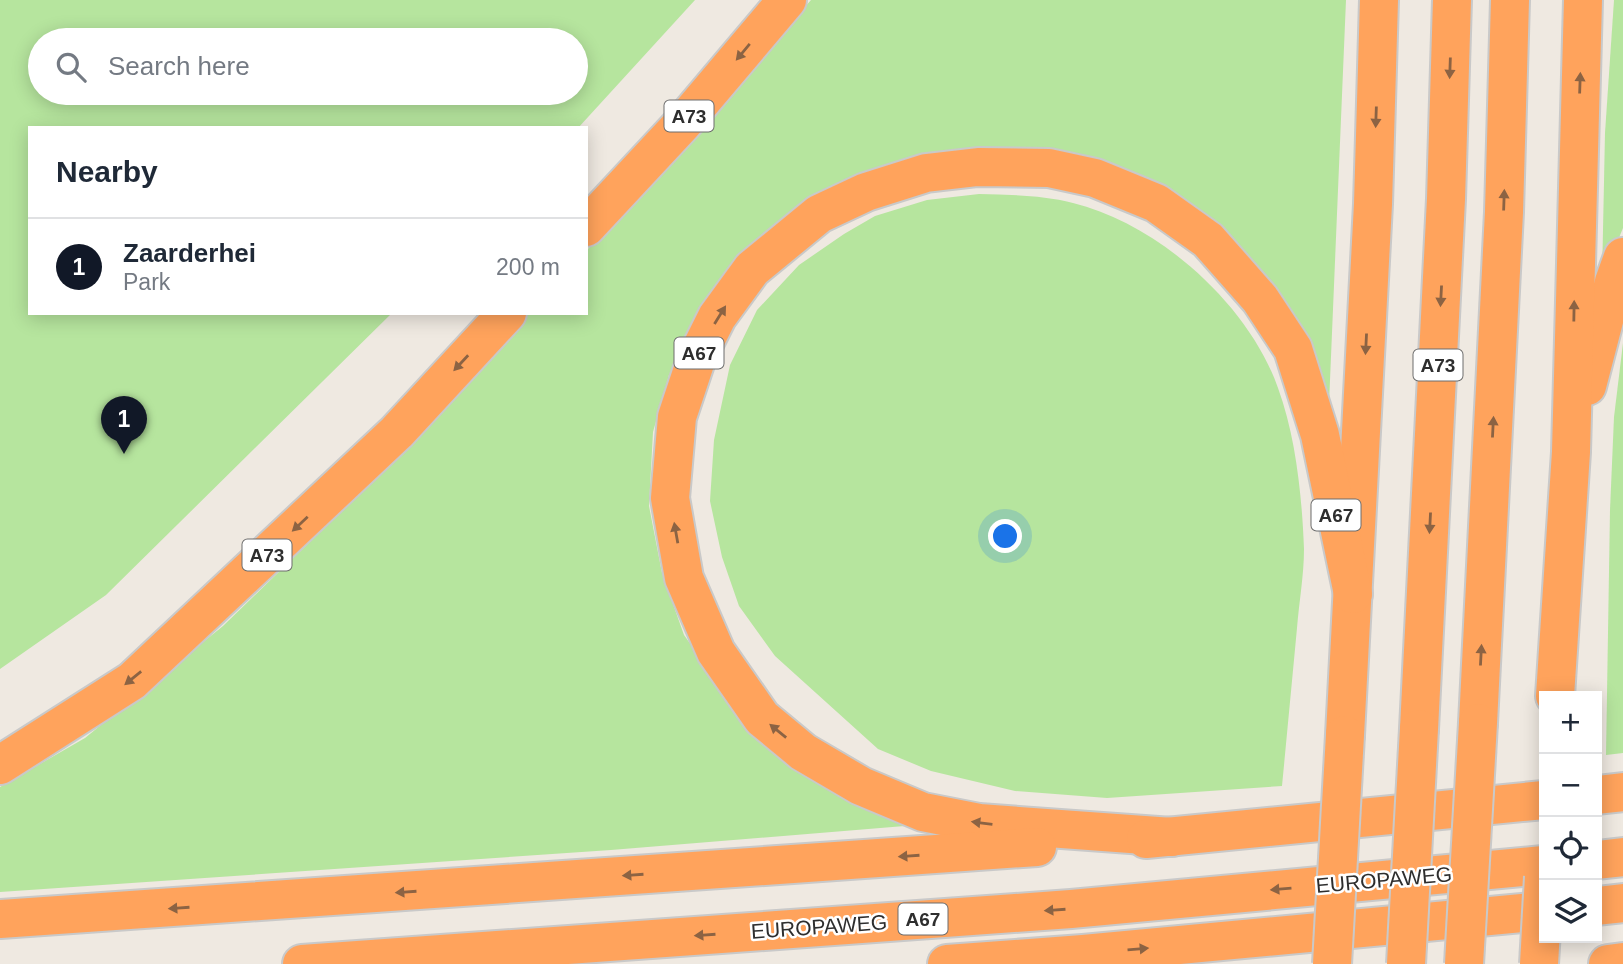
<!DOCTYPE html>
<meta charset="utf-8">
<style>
:root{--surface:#fff;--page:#f6f6f7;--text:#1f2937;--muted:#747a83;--line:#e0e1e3;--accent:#111827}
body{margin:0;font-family:Arial,sans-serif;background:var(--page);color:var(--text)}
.controls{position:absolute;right:21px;bottom:21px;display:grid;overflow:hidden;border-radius:0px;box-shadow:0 4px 18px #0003}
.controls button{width:63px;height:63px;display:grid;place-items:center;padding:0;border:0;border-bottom:2px solid var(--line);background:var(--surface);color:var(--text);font:35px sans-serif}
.you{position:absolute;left:1006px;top:537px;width:24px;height:24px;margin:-18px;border:5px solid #fff;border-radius:50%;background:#1a73e8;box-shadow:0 0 0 10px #1a73e833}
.badge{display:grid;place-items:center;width:46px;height:46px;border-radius:50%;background:var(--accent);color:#fff;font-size:23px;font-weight:700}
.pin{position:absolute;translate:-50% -58px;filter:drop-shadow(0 2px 4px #0008)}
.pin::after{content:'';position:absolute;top:37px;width:24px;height:21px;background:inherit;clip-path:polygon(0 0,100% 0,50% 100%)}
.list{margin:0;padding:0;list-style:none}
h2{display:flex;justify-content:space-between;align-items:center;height:91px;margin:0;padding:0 28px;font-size:30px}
h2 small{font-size:23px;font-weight:400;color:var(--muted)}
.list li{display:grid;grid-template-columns:46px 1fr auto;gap:21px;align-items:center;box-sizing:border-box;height:98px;padding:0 28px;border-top:2px solid var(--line)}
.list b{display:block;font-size:26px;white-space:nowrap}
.list p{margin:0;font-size:23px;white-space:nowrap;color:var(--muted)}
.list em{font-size:23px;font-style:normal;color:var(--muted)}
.icon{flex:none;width:38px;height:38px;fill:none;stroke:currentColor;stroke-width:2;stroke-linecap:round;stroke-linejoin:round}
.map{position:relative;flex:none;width:1623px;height:964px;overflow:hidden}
.search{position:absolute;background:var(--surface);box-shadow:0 4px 18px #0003;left:28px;top:28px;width:560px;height:77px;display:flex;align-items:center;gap:18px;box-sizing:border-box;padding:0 24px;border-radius:38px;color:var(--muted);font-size:26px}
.panel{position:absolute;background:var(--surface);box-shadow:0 4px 18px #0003;left:28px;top:126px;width:560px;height:189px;border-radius:0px}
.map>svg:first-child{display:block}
.green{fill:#b6e59e;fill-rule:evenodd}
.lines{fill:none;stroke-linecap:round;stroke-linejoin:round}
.motorway-casing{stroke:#c9c9c9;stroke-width:42}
.motorway{stroke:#ffa35c;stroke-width:38}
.motorway-bridge-casing{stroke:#c9c9c9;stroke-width:42;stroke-linecap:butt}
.motorway-bridge{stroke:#ffa35c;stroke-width:38}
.oneway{fill:#8c6343}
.labels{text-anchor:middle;stroke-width:5;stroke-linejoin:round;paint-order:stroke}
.shield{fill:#fff;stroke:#6d6d6d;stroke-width:2}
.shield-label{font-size:19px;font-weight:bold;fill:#2e2e2e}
.street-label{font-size:21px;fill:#2e2e2e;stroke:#fff}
</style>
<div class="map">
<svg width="1623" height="964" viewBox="0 0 1623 964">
<rect width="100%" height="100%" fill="#efe9e1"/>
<!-- green -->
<g class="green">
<path d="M0 0H695L578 128H30V313H392L106 595 0 669ZM40 40H576V93H40Z"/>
<path d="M811 0H1346L1328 428 1215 238 979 156 735 270 669 375 653 432 649 506 662 573 684 635 728 697 941 823 611 850 0 892V787L85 738 223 626 346 507 527 313H586V251L677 154Z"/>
<path d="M1614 0H1623V228L1602 279 1605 133Z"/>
<path d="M979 194C1011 195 1042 195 1073 203 1159 224 1249 305 1278 388 1296 437 1302 497 1304 549 1304 575 1299 602 1297 628 1292 681 1287 734 1282 786L1107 798 1015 791 931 771 878 749 775 656 739 606 722 557 710 501 714 440 730 365 757 310 799 265 844 234 875 216 927 200Z"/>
<path d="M1623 343V753L1606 755 1610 510 1614 417Z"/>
</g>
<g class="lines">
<defs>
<g id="motorway">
<path d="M586 227 683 123 787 0"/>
<path d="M1587 386 1614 282 1623 257"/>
<path d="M1555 696 1571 452 1583 0"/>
<path d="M1478 723 1504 212 1510 0"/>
<path d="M1419 729 1446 199 1452 0"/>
<path d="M1345 735 1373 204 1379 0"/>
<path d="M0 765 132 681 397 432 507 313"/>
<path d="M1597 795 1623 792"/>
<path d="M1172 837 979 823 923 812 861 786 803 752 762 718 716 652 684 578 670 498 677 417 697 357 717 317 752 269 819 214 866 192 926 173 978 167 1049 168 1095 178 1156 203 1208 240 1260 299 1293 349 1320 435 1353 594"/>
<path d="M1146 839 1544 800"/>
<path d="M1597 860 1623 857"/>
<path d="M1597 906 1623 903"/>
<path d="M0 919 1037 847"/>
<path d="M302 964 1071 909 1544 865"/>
<path d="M947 964 1083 954 1544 911"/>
<path d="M1608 964 1623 962"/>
</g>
</defs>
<!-- motorway casing -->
<use href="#motorway" class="motorway-casing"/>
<!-- motorway -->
<use href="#motorway" class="motorway"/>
<defs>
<g id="motorway-bridge">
<path d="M1332 964 1345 735"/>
<path d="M1406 964 1419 729"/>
<path d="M1464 964 1478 723"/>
<path d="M1539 964 1544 877"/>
</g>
</defs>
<!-- motorway-bridge casing -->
<use href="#motorway-bridge" class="motorway-bridge-casing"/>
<!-- motorway-bridge -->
<use href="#motorway-bridge" class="motorway-bridge"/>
</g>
<!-- one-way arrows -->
<defs><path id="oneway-solid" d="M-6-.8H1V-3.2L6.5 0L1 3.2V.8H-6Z" transform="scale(1.75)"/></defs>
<g class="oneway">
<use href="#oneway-solid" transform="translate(743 52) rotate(130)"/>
<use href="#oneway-solid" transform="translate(1450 68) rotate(92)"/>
<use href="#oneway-solid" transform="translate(1580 83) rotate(-88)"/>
<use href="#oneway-solid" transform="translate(1376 117) rotate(92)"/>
<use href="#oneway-solid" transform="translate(1504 200) rotate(-88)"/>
<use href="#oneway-solid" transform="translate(1441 296) rotate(93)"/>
<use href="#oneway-solid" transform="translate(1574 311) rotate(-89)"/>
<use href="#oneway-solid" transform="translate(720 315) rotate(-58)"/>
<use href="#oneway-solid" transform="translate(1366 344) rotate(93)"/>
<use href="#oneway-solid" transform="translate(461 363) rotate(133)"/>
<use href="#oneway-solid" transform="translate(1493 427) rotate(-87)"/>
<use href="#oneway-solid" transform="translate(1430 523) rotate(93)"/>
<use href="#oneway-solid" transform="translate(300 524) rotate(137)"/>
<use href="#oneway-solid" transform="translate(676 533) rotate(-100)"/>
<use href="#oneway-solid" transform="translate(1481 655) rotate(-87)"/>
<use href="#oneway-solid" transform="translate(133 678) rotate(141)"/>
<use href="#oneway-solid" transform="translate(778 731) rotate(-141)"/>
<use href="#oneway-solid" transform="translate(982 823) rotate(-173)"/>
<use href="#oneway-solid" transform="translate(909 856) rotate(176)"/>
<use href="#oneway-solid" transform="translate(633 875) rotate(176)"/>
<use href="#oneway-solid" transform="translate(1281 889) rotate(175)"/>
<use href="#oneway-solid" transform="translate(406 892) rotate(176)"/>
<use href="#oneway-solid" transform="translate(179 908) rotate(176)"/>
<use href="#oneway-solid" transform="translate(1055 910) rotate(176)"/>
<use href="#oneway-solid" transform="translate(705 935) rotate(176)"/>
<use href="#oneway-solid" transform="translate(1138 949) rotate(-5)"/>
</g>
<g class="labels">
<!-- shield labels -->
<g class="shield">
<rect x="664.5" y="100.5" width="49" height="31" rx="5"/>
<rect x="674.5" y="337.5" width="49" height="31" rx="5"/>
<rect x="1413.5" y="349.5" width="49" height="31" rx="5"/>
<rect x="1311.5" y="499.5" width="49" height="31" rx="5"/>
<rect x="242.5" y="539.5" width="49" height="31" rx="5"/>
<rect x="898.5" y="903.5" width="49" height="31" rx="5"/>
</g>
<g class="shield-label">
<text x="689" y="123">A73</text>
<text x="699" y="360">A67</text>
<text x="1438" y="372">A73</text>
<text x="1336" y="522">A67</text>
<text x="267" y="562">A73</text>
<text x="923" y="926">A67</text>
</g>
<!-- street labels -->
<g class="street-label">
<text transform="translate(1384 880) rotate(-5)" y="7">EUROPAWEG</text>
<text transform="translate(819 927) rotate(-4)" y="7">EUROPAWEG</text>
</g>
</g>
</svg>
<div class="controls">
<button>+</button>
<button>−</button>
<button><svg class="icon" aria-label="locate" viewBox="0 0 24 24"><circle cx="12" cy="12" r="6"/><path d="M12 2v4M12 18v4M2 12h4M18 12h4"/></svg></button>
<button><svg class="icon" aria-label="layers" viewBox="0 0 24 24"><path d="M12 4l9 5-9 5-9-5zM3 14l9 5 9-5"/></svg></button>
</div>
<div class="you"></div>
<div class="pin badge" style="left:124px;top:454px">1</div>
<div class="search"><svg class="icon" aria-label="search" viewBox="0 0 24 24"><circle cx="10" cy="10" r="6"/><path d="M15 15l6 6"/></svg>Search here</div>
<section class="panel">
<h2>Nearby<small></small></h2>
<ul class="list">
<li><span class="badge">1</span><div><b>Zaarderhei</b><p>Park</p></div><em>200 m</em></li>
</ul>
</section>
</div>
